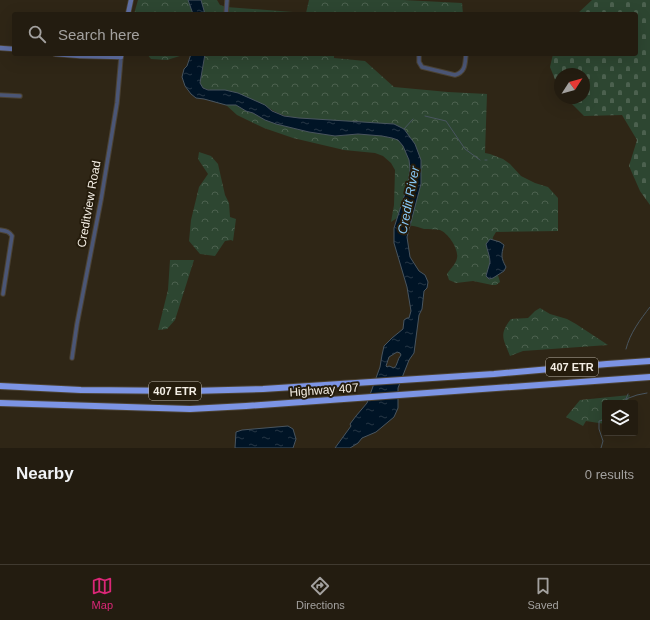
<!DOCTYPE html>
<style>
:root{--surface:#231c10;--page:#2f291e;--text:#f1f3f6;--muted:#a3a19f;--line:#403a30;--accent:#db2777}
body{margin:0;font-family:Arial,sans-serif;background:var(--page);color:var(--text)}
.controls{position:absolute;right:12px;bottom:12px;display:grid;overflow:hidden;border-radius:4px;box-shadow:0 4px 16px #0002}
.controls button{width:36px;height:36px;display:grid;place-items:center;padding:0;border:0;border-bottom:1px solid var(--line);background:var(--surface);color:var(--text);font:20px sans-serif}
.compass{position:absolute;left:554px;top:68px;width:36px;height:36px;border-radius:50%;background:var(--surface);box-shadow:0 4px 16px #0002;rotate:54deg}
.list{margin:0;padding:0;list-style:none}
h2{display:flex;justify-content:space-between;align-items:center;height:52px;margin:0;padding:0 16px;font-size:17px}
h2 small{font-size:13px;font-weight:400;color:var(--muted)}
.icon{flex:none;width:22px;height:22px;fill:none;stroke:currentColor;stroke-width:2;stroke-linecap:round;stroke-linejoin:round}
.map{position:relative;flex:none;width:650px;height:448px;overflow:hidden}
.search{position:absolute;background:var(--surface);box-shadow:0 4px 16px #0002;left:12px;right:12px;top:12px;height:44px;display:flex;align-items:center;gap:10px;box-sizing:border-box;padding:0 14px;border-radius:4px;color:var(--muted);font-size:15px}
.sheet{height:116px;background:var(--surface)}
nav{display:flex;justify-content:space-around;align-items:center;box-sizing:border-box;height:56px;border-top:1px solid var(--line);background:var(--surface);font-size:11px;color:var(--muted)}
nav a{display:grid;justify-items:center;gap:2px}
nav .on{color:var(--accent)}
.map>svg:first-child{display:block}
.forest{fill:url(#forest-crowns)}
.cemetery{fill:url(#cemetery-stones)}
.water{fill:url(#water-ripples);stroke:#49555f;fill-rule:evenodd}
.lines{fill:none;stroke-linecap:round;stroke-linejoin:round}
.stream{stroke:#49555f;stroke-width:1}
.street-casing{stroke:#4b4233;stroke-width:5.5}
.secondary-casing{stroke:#4b4233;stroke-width:6}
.highway-casing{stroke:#4b4233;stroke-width:8}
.street{stroke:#4b5676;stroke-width:3.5}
.secondary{stroke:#5f6fa3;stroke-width:4.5}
.highway{stroke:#7c94e4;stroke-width:6}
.labels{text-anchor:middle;stroke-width:4;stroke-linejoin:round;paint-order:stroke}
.shield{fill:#251c0c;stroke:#b6afa3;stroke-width:1}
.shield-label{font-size:11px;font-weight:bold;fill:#f4eee4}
.street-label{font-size:12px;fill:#f4eee4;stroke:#251c0c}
.water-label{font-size:13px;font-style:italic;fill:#86c6f4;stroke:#251c0c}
</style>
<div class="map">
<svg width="650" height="448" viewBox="0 0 650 448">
<defs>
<pattern id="forest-crowns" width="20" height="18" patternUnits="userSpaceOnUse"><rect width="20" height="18" fill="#2d4631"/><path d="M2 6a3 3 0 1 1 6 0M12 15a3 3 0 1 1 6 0" fill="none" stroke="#4c614f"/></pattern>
<pattern id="cemetery-stones" width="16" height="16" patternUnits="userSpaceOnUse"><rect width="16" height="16" fill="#2d4631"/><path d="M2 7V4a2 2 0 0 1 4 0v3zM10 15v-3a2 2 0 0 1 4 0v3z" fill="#4c614f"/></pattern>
<pattern id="water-ripples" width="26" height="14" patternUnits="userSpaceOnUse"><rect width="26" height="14" fill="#001426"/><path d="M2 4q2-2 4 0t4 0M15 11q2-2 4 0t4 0" fill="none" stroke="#263645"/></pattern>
</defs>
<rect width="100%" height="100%" fill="#2f2616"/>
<!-- forest -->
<g class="forest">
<path d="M138 0H188L193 14H134Z"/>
<path d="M201 0H217L220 5 226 7 306 13 309 0H403L462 3 463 14H205Z"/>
<path d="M147 54H185L183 55 167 60 151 59Z"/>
<path d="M205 54H334V58L365 61 394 87 448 92 487 94 485 153 490 154 503 159 510 164 521 176 535 183 548 187 558 198V231L496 232 493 237 492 244 497 272 500 282 496 285H492L473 281 456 283 449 280 447 274C450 269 456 264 457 258 459 249 448 233 440 230 435 229 429 229 424 229 419 228 415 225 409 226L421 184V160L404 129 299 118C285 116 276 114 265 105L203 88 200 83Z"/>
<path d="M226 105H236L246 111 253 113 265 120 276 124 309 132 335 136 358 134 382 136 392 138 398 140 403 146 409 160 410 169 408 184 397 218 391 222 394 205 395 170 391 163 383 156 375 153 344 150 293 138 264 128 237 115Z"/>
<path d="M199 152 211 156 218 164 225 195 229 203 230 217 236 219 233 241 231 240 225 241 215 256 200 254 189 241 191 220 199 187 208 174 198 159Z"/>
<path d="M170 260H194L175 320 167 329 158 330 168 290Z"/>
<path d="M540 308 550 314 567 319 576 324 608 345 523 351 510 356C504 340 498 335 511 319L528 318 535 311Z"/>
<path d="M630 395 627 403H605V424L586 421 583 426 566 417 580 400Z"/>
</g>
<!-- cemetery -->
<path class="cemetery" d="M592 0H650V205L640 191 629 166 637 140 622 115 584 116 566 98H584V74H560V92L550 67 553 54H636V14H577Z"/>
<!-- water -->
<g class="water">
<path d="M188 0H201L205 14H193Z"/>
<path d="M191 54H205L200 83 203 88 208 90H225L238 93 265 105 272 111 284 116 299 118 394 124 404 129 415 144 421 160V184L407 237 410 257 419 271 425 275 428 282 427 288 424 291 422 309 419 315 414 353 409 360 398 388V408L394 417 376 432 362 438 358 443 350 448H335L351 426 350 424 356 416 367 403 380 367 382 355 384 346 392 338 403 329 404 320 407 318H409L411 311 407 287 394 243V228L408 184 410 169 409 160 403 146 398 140 392 138 382 136 358 134 335 136 309 132 276 124 265 120 253 113 246 111 236 105H226L204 99 196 98 191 94 185 86 182 77 184 69 187 66ZM397 352 400 353 401 355C397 359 398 365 394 368L389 366 387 367 386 366 389 357Z"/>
<path d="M490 239 500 242 504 245C501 255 501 258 506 267L504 271 493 278 489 279 486 276C487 271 489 267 490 262 490 256 487 250 486 244Z"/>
<path d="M288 426 293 429 296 439 293 448H235L236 432 242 430Z"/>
</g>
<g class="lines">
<!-- stream -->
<g class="stream">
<path d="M425 116 446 121 465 149 480 160"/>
<path d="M404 129 413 119"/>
<path d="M485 160H487"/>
<path d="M626 349C630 333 640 320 650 307"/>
<path d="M626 399 637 395 647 393"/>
<path d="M624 403 626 399 628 394"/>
<path d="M601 448 603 441 599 429V421L604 420H605"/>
</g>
<defs>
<g id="street">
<path d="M226 14 227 0"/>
<path d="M419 54V62L422 67 455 75C466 72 465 63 466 54"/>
<path d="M0 95 20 96"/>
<path d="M0 230C6 231 9 231 12 236L3 294"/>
<path d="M72 358 77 324 101 200 117 103 121 57"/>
</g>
<g id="secondary">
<path d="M128 14 131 0"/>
<path d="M0 48 14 49"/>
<path d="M55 54 80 56 121 57V54"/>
</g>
<g id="highway">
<path d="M0 386 81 390 191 391 263 389 494 374 607 364 650 361"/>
<path d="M0 403 190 409 246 406 650 377"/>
</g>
</defs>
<!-- street casing -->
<use href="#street" class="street-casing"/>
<!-- secondary casing -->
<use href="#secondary" class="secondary-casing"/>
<!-- highway casing -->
<use href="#highway" class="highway-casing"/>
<!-- street -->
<use href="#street" class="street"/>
<!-- secondary -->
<use href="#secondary" class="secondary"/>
<!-- highway -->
<use href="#highway" class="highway"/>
</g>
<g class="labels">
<!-- shield labels -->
<g class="shield">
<rect x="546" y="358" width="52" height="18" rx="3"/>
<rect x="149" y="382" width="52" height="18" rx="3"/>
</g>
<g class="shield-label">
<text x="572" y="371">407 ETR</text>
<text x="175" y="395">407 ETR</text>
</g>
<!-- street labels -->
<g class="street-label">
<text transform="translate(89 204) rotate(-80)" y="4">Creditview Road</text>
<text transform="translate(324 390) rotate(-4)" y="4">Highway 407</text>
</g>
<!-- water labels -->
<g class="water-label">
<text transform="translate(408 200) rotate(-79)" y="5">Credit River</text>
</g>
</g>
</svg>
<div class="controls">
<button><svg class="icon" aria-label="layers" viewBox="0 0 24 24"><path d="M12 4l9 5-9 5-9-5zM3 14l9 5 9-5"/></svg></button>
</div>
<svg class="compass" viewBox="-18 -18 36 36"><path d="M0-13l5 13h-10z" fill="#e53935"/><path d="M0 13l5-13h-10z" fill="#a3a19f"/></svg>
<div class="search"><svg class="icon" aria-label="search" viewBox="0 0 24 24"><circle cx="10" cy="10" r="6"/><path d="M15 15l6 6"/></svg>Search here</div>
</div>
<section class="sheet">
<h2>Nearby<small>0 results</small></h2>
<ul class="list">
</ul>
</section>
<nav>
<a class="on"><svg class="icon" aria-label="map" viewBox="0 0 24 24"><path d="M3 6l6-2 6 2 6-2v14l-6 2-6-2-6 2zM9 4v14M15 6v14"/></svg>Map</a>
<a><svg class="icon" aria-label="directions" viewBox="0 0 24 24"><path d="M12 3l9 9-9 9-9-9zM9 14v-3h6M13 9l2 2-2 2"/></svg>Directions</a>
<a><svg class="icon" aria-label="saved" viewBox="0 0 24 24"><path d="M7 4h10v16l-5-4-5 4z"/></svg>Saved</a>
</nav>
